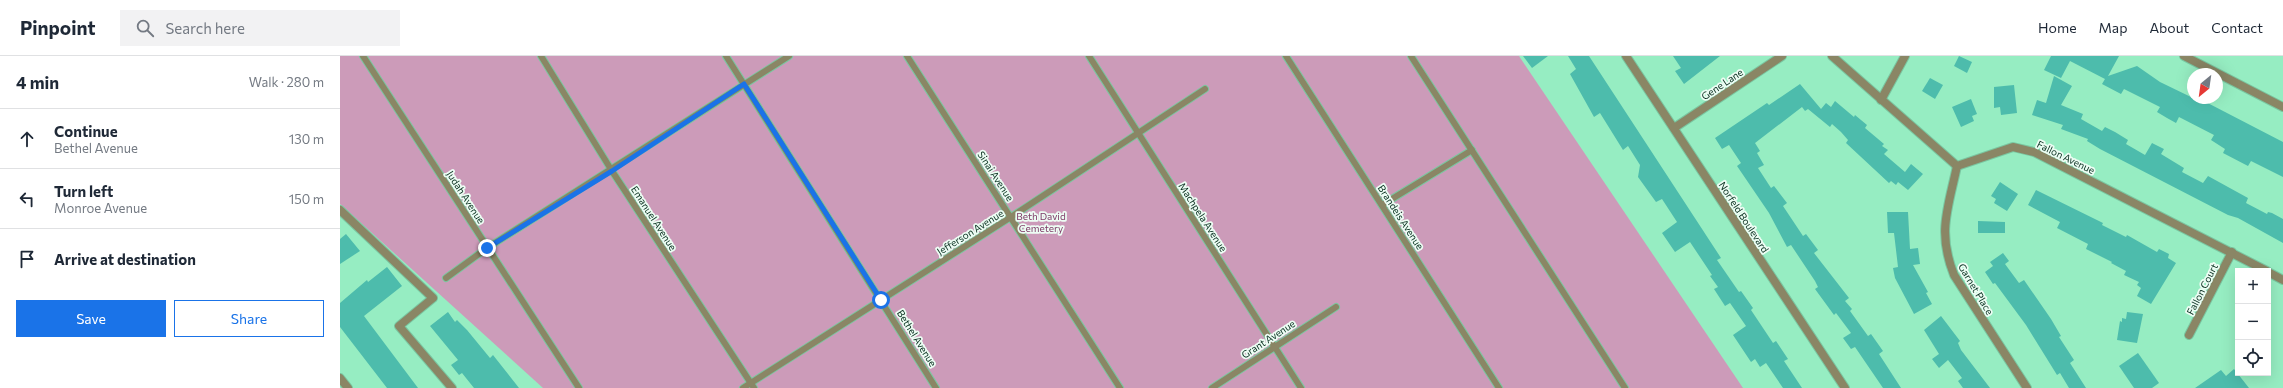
<!DOCTYPE html>
<meta charset="utf-8">
<style>
:root{--surface:#fff;--page:#f2f2f3;--text:#1f2937;--muted:#747a83;--line:#e0e1e3;--accent:#1a73e8}
body{margin:0;font-family:Commissioner,sans-serif;background:var(--page);color:var(--text)}
.controls{position:absolute;right:12px;bottom:12px;display:grid;overflow:hidden;border-radius:0px;box-shadow:0 4px 16px #0002}
.controls button{width:36px;height:36px;display:grid;place-items:center;padding:0;border:0;border-bottom:1px solid var(--line);background:var(--surface);color:var(--text);font:20px sans-serif}
.compass{position:absolute;left:1847px;top:12px;width:36px;height:36px;border-radius:50%;background:var(--surface);box-shadow:0 4px 16px #0002;rotate:209deg}
.stop{position:absolute;width:12px;height:12px;margin:-9px;border:3px solid #1a73e8;border-radius:50%;background:#fff}
.stop.end{background:#1a73e8;border-color:#fff;box-shadow:0 1px 4px #0008}
.list{margin:0;padding:0;list-style:none}
h2{display:flex;justify-content:space-between;align-items:center;height:52px;margin:0;padding:0 16px;font-size:17px}
h2 small{font-size:13px;font-weight:400;color:var(--muted)}
.list li{display:grid;grid-template-columns:26px 1fr auto;gap:12px;align-items:center;box-sizing:border-box;height:60px;padding:0 16px;border-top:1px solid var(--line)}
.list b{display:block;font-size:15px;white-space:nowrap}
.list p{margin:0;font-size:13px;white-space:nowrap;color:var(--muted)}
.list em{font-size:13px;font-style:normal;color:var(--muted)}
.actions{display:flex;gap:8px;padding:12px 16px}
.actions a{flex:1;padding:9px 0;border:1px solid var(--accent);border-radius:0px;text-align:center;font-size:14px;color:var(--accent)}
.actions .main{background:var(--accent);color:#fff}
.icon{flex:none;width:22px;height:22px;fill:none;stroke:currentColor;stroke-width:2;stroke-linecap:round;stroke-linejoin:round}
.map{position:relative;flex:none;width:1943px;height:332px;overflow:hidden}
header{display:flex;align-items:center;gap:24px;box-sizing:border-box;height:56px;padding:0 20px;background:var(--surface);border-bottom:1px solid var(--line)}
header strong{font-size:19px}
nav{display:flex;gap:22px;margin-inline-start:auto;font-size:14px}
.search{width:280px;height:36px;background:var(--page);display:flex;align-items:center;gap:10px;box-sizing:border-box;padding:0 14px;border-radius:0px;color:var(--muted);font-size:15px}
main{display:flex}
aside{flex:1;background:var(--surface)}
.map>svg:first-child{display:block}
.green{fill:#cc9bb9}
.building{fill:#4dbcac}
.lines{fill:none;stroke-linecap:round;stroke-linejoin:round}
.lane-casing{stroke:#7ac7a1;stroke-width:8}
.street-casing{stroke:#7ac7a1;stroke-width:10}
.lane{stroke:#8a8665;stroke-width:6}
.street{stroke:#8a8665;stroke-width:8}
.route{stroke:#1a73e8;stroke-width:5}
.labels{text-anchor:middle;stroke-width:3.5;stroke-linejoin:round;paint-order:stroke}
.street-label{font-size:10px;fill:#082f1f;stroke:#edfdf4}
.park-label{font-size:10px;fill:#7e3a67;stroke:#edfdf4}
</style>
<header>
<strong>Pinpoint</strong>
<div class="search"><svg class="icon" aria-label="search" viewBox="0 0 24 24"><circle cx="10" cy="10" r="6"/><path d="M15 15l6 6"/></svg>Search here</div>
<nav><a>Home</a><a>Map</a><a>About</a><a>Contact</a></nav>
</header>
<main>
<aside>
<h2>4 min<small>Walk · 280 m</small></h2>
<ul class="list">
<li><svg class="icon" aria-label="ahead" viewBox="0 0 24 24"><path d="M12 20V5M6 11l6-6 6 6"/></svg><div><b>Continue</b><p>Bethel Avenue</p></div><em>130 m</em></li>
<li><svg class="icon" aria-label="left" viewBox="0 0 24 24"><path d="M17 20v-9H6M10 6l-5 5 5 5"/></svg><div><b>Turn left</b><p>Monroe Avenue</p></div><em>150 m</em></li>
<li><svg class="icon" aria-label="arrive" viewBox="0 0 24 24"><path d="M6 21V4h12l-3 4 3 4H6"/></svg><div><b>Arrive at destination</b></div></li>
</ul>
<div class="actions"><a class="main">Save</a><a>Share</a></div>
</aside>
<div class="map">
<svg width="1943" height="332" viewBox="0 0 1943 332">
<rect width="100%" height="100%" fill="#96edc2"/>
<!-- green -->
<path class="green" d="M0 0H1179L1403 332H203L0 148Z"/>
<!-- building -->
<g class="building">
<path d="M1183 0H1208L1192 12Z"/>
<path d="M1228 0H1249L1381 202 1377 204 1399 236 1401 235 1413 252 1411 254 1433 287 1436 285 1448 303 1444 305 1462 332H1443L1426 307 1420 311 1415 303 1411 306 1393 279 1406 270 1390 247 1385 250 1374 233 1378 231 1370 220 1372 219 1350 186 1335 196 1322 177 1337 166 1322 143 1316 146 1298 121 1300 109 1288 90 1283 94 1260 57 1254 61 1230 18 1236 13Z"/>
<path d="M1333 0H1380L1344 28 1335 15 1341 12Z"/>
<path d="M1619 0 1632 6 1627 17 1614 10Z"/>
<path d="M1711 0H1779L1768 20 1797 10 1820 26 1853 42H1858L1943 86V121L1911 105 1908 110 1883 97 1885 93 1871 84 1874 79 1839 61 1836 67 1827 62 1817 56 1820 51 1784 33 1781 38 1762 28 1765 23 1730 5 1721 22 1704 14Z"/>
<path d="M1714 20 1732 30 1721 49 1743 58 1741 63 1762 75 1765 71 1775 76 1788 84 1786 88 1805 99 1812 87 1824 93 1821 98 1844 112 1842 116 1863 127 1868 120 1908 142 1906 147 1927 158 1928 156 1932 157 1943 163V187L1898 162 1888 159 1760 93 1747 85 1748 83 1721 73 1723 69 1692 59 1697 44 1706 47Z"/>
<path d="M1590 22 1603 29 1595 43 1582 35Z"/>
<path d="M1460 28 1481 53 1486 47 1491 51 1495 45 1514 61 1515 59 1527 69 1525 72 1544 88 1542 90 1548 94 1544 98 1565 116 1571 108 1583 118 1568 134 1558 126 1556 129 1551 125 1549 127 1506 87 1508 84 1501 76 1492 68 1490 71 1468 53 1465 55 1462 51 1415 87 1420 95 1417 97 1424 109 1418 112 1431 132 1434 130 1447 147 1443 150 1463 180 1466 178 1478 194 1474 197 1509 242 1505 245 1512 253 1510 255 1528 280 1531 278 1543 295 1539 298 1561 332H1543L1515 291 1511 293 1503 282 1511 277 1496 257 1494 259 1475 233 1478 231 1475 225 1451 189 1447 191 1429 157 1397 110 1401 107 1389 89 1382 93 1375 82 1427 47 1429 49Z"/>
<path d="M1674 29 1677 57 1661 59 1660 51 1654 52V31Z"/>
<path d="M1631 43 1637 58 1632 60 1634 65 1621 71 1612 51Z"/>
<path d="M1660 126 1678 138 1667 155 1654 147 1656 143 1651 140Z"/>
<path d="M1696 134 1763 167 1762 169 1786 181 1787 179 1817 196 1819 193 1829 198 1828 202 1836 207 1811 248 1797 240 1801 232 1797 229 1799 226 1784 219 1786 215 1771 207 1772 206 1746 193 1748 188 1717 172 1720 166 1688 149Z"/>
<path d="M1547 156H1568L1570 193 1578 192 1580 208 1573 209 1588 236 1586 237 1592 248 1574 258 1555 222 1553 212 1558 211 1554 177H1548Z"/>
<path d="M1638 165 1665 166V177H1638Z"/>
<path d="M6 178 20 195 0 208V183Z"/>
<path d="M1663 197 1669 205 1665 208 1679 227 1684 224 1711 263 1721 280 1719 281 1734 304 1730 307 1746 332H1729L1720 317 1717 319 1686 269 1655 227 1653 228 1645 216 1653 210 1650 206Z"/>
<path d="M47 211 62 230 24 260 78 332H47L0 271V247L27 224 28 226Z"/>
<path d="M108 256 115 266 117 264 127 274 150 302 153 299 179 332H134L122 317 119 319 111 309 118 304 90 270Z"/>
<path d="M1787 256 1803 258 1797 287 1777 284 1780 265 1782 266V262L1786 263Z"/>
<path d="M1601 260 1620 285 1618 287 1621 294 1650 332H1623L1618 325 1622 322 1608 304 1599 312 1592 303 1599 298 1584 274Z"/>
<path d="M1798 297 1819 327 1812 332H1794L1779 310Z"/>
<path d="M1894 313 1909 332H1855L1881 314 1886 320Z"/>
</g>
<g class="lines">
<defs>
<g id="lane">
<path d="M23 0 239 332"/>
<path d="M201 0 272 115 414 332"/>
<path d="M386 0 596 332"/>
<path d="M567 0 780 332"/>
<path d="M749 0 961 332"/>
<path d="M946 0 1159 332"/>
<path d="M1071 0 1285 332"/>
<path d="M1042 149 1132 94"/>
<path d="M106 222 147 192 449 0"/>
<path d="M403 332 671 161 865 33"/>
<path d="M872 332 996 251"/>
</g>
<g id="street">
<path d="M1286 0 1505 332"/>
<path d="M1492 0 1617 110 1673 91 1694 96 1927 215"/>
<path d="M1844 0 1943 51"/>
<path d="M1541 44 1565 0"/>
<path d="M1334 72 1442 0"/>
<path d="M1617 110C1608 153 1597 176 1614 219L1687 332"/>
<path d="M0 154 93 242 59 270 112 332"/>
<path d="M1928 216 1943 224"/>
<path d="M1849 279 1892 196"/>
<path d="M0 322 8 332"/>
</g>
</defs>
<!-- lane casing -->
<use href="#lane" class="lane-casing"/>
<!-- street casing -->
<use href="#street" class="street-casing"/>
<!-- lane -->
<use href="#lane" class="lane"/>
<!-- street -->
<use href="#street" class="street"/>
</g>
<g class="lines">
<!-- route -->
<path class="route" d="M147 192 272 115 404 28 541 244"/>
</g>
<g class="labels">
<!-- street labels -->
<g class="street-label">
<text transform="translate(1382 28) rotate(-34)" y="4">Gene Lane</text>
<text transform="translate(1726 101) rotate(26)" y="4">Fallon Avenue</text>
<text transform="translate(656 120) rotate(57)" y="4">Sinai Avenue</text>
<text transform="translate(126 141) rotate(57)" y="4">Judah Avenue</text>
<text transform="translate(863 161) rotate(57)" y="4">Machpela Avenue</text>
<text transform="translate(1061 161) rotate(57)" y="4">Brandeis Avenue</text>
<text transform="translate(1404 161) rotate(57)" y="4">Norfeld Boulevard</text>
<text transform="translate(314 162) rotate(57)" y="4">Emanuel Avenue</text>
<text transform="translate(630 176) rotate(-32)" y="4">Jefferson Avenue</text>
<text transform="translate(1636 233) rotate(59)" y="4">Garnet Place</text>
<text transform="translate(1862 233) rotate(-63)" y="4">Fallon Court</text>
<text transform="translate(577 282) rotate(58)" y="4">Bethel Avenue</text>
<text transform="translate(928 283) rotate(-33)" y="4">Grant Avenue</text>
</g>
<!-- park labels -->
<g class="park-label">
<text x="701" y="164">Beth David<tspan x="701" dy="12">Cemetery</tspan></text>
</g>
</g>
</svg>
<div class="controls">
<button>+</button>
<button>−</button>
<button><svg class="icon" aria-label="locate" viewBox="0 0 24 24"><circle cx="12" cy="12" r="6"/><path d="M12 2v4M12 18v4M2 12h4M18 12h4"/></svg></button>
</div>
<svg class="compass" viewBox="-18 -18 36 36"><path d="M0-13l5 13h-10z" fill="#e53935"/><path d="M0 13l5-13h-10z" fill="#747a83"/></svg>
<div class="stop" style="left:541px;top:244px"></div>
<div class="stop end" style="left:147px;top:192px"></div>
</div>
</main>
